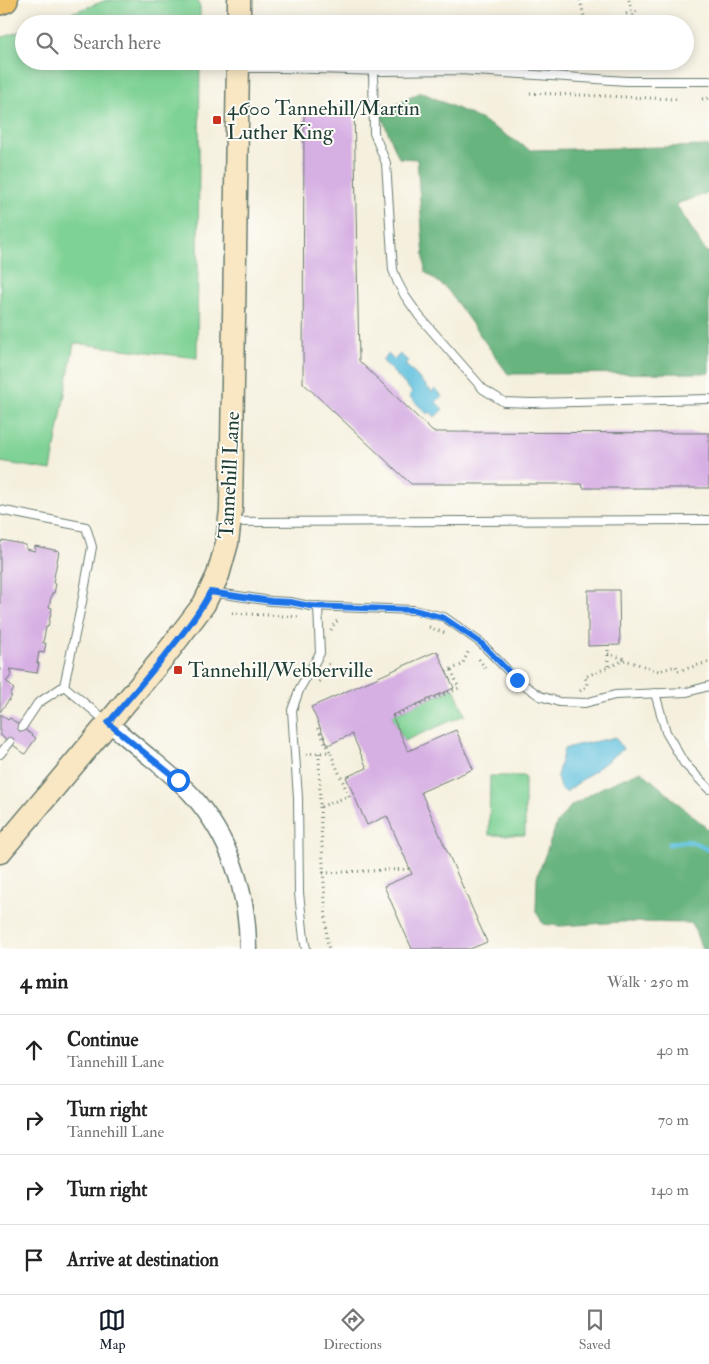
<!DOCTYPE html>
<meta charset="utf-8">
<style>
:root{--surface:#fff;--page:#f2f2f2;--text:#222;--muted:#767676;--line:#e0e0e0;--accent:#111827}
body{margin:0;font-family:"IM FELL Double Pica",serif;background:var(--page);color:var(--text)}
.stop{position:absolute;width:15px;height:15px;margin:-11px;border:4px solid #1a73e8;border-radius:50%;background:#fff}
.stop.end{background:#1a73e8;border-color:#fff;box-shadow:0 1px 5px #0008}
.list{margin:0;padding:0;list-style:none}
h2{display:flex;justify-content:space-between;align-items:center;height:65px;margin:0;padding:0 20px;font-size:21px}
h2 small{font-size:16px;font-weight:400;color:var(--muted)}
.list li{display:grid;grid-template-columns:32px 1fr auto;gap:15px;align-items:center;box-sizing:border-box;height:70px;padding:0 20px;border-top:1px solid var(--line)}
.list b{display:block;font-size:19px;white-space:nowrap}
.list p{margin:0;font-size:16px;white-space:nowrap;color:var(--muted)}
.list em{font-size:16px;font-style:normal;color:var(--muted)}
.icon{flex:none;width:28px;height:28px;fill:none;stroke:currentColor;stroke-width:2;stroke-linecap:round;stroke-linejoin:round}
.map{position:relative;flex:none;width:709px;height:949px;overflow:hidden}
.search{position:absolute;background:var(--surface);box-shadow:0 2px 12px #0003;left:15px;right:15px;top:15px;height:55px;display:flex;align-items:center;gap:12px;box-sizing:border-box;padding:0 18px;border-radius:28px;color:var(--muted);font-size:19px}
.sheet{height:345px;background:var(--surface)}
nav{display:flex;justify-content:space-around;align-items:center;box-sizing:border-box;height:70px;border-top:1px solid var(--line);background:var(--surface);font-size:14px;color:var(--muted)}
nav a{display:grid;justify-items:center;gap:2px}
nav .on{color:var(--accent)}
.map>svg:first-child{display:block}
.green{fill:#7fd295;stroke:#4f8864}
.forest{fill:#67b47e;stroke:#437859}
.water{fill:#60c1de;stroke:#407f89}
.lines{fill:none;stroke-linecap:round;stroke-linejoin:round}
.stream{stroke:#60c1de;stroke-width:5}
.building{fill:#d6afe3}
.lane-casing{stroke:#6a7c70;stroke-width:10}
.street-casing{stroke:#6a7c70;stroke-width:19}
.secondary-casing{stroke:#6a7c70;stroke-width:25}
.primary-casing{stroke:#6a7c70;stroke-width:28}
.path{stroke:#6a7c70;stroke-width:3;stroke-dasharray:1 4;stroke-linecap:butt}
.lane{stroke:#fff;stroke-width:8}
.street{stroke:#fff;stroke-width:16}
.secondary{stroke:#f9e7c3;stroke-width:22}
.primary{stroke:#f1c369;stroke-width:25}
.route{stroke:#1a73e8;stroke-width:6}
.poi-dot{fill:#c8321e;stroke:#fdfcf7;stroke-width:2}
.labels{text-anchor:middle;stroke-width:4;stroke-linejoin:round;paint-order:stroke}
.poi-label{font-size:21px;fill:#1f3d34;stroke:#fdfcf7;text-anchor:start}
.street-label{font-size:21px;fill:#1f3d34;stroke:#fdfcf7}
</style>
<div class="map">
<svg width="709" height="949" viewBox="0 0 709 949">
<rect width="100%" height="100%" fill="#fdfcf7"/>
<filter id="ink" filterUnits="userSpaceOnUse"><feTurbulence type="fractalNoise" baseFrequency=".02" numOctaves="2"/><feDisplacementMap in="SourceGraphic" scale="10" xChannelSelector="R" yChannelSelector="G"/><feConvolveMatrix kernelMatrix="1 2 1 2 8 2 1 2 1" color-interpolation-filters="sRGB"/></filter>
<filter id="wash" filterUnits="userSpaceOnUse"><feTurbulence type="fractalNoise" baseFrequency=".0096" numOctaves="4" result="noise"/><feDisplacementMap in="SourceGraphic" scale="20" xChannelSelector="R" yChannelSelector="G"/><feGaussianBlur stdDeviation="1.12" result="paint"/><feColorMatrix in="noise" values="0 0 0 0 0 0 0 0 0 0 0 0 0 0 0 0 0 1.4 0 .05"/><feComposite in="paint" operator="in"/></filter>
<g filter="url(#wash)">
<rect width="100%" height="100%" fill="#f5f0de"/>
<!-- green -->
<g class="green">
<path d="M107 0H198L200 7V24H41Z"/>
<path d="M24 30V61H200L197 358 74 343 51 470 0 462V38Z"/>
<path d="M454 688 465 715 404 741 392 715Z"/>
<path d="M490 776H525V835H489Z"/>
</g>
<!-- forest -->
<g class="forest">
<path d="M421 92 480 119 530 150 709 146V193L676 204 706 252H709V373L508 374 447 289 425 272 417 159 399 158 380 113Z"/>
<path d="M641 771 709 830V949H702L692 923 622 922 560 926 543 924 536 911 537 877 557 823 571 806 601 788Z"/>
</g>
<!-- water -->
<g class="water">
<path d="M388 354 394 360 400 354 408 361 405 364 432 392 435 389 442 396 436 402 443 409 435 417 430 412 427 414 409 396 412 392 382 360Z"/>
<path d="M615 737 623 749 566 792 560 788 557 776 564 749C580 743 598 742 615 737Z"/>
</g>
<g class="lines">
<!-- stream -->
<path class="stream" d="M669 844C687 839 693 841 709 850"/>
</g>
<g id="blocks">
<!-- building -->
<g class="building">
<path d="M354 106 359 361 433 432 709 433V488H583L582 484H411L303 383 304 109Z"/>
<path d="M2 540 26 545V549L35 551V546L59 551 53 583 56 584 54 593H52L49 607 52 608 48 627H46L43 643H46L44 653 39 652 37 663H39L37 673 10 669 12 674 7 681H6L14 689 10 695 12 696 0 712V542H2Z"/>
<path d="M588 590H619L620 645 588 646Z"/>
<path d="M437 651 454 688 392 715 408 751 456 730 473 769 421 792 487 942 470 949H412L384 886 412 874 387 816 367 825 346 777 367 768 352 734 328 745 311 707Z"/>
<path d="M0 714 8 720 10 718 36 738 25 754 0 735Z"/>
</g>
</g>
</g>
<g filter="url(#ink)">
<use href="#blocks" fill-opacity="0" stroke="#6a7c70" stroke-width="1"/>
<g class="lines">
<defs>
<g id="lane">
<path d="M239 68H281L383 71 460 70 627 81H709"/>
<path d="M373 71 374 133 386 163 393 270 398 283 405 296 419 316 483 389 504 402 531 403 709 399"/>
<path d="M0 510 86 527 92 547 82 602 64 686 107 722"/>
<path d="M231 522 709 520"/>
<path d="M211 592 271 601 290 602 310 606 414 610 444 617 481 643 517 680 540 696 559 702 585 703 615 695 687 692 709 686"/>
<path d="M655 693 666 732 684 763 709 789"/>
<path d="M22 727 38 703 64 686"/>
<path d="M0 754 10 742"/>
<path d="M306 949 304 939 299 893 298 798 292 710 300 688 320 653 318 606"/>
</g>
<path id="street" d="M109 723C125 737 142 751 158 764 170 774 182 784 192 795 230 838 248 892 248 949"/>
<g id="secondary">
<path d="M239 24V0"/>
<path d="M0 852 163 658 204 604 218 575 227 543 231 510 238 61"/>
</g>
<path id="primary" d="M0 2 5 0"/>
</defs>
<!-- lane casing -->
<use href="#lane" class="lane-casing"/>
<!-- street casing -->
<use href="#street" class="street-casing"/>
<!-- secondary casing -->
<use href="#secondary" class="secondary-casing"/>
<!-- primary casing -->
<use href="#primary" class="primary-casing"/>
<!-- path -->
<g class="path">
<path d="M580 0 586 24"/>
<path d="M629 0 635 24"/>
<path d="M626 14 638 11"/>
<path d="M595 24 608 19"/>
<path d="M645 61 647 65 665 66"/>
<path d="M536 62H551"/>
<path d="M580 63 605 64"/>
<path d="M530 93 676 99"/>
<path d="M702 99 709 98"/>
<path d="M232 613 300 617"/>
<path d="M429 627 445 633"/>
<path d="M331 630 334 624 339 619"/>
<path d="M608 645V667"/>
<path d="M608 654 625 659"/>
<path d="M479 659 487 671"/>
<path d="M446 671 462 665 469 650"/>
<path d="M319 682 327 670 329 663"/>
<path d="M580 691 586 687 587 683 585 677 625 660 659 671 676 666 678 671 709 662"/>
<path d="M393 716 459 688 451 669"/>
<path d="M319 753 320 807 349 796 330 752"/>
<path d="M306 754 330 752 317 726 319 725"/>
<path d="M320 807 327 940 329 949"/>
<path d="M323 873 410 869"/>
</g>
<!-- lane -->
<use href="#lane" class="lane"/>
<!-- street -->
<use href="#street" class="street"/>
<!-- secondary -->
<use href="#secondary" class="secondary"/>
<!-- primary -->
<use href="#primary" class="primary"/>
</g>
</g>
<g class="lines" filter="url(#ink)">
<!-- route -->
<path class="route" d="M178 780 108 723C131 696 154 670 175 643 188 627 201 610 210 592L271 601 290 602 310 606 414 610 444 618 481 643 517 680"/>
</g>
<!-- markers -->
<g class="poi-dot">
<rect x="212" y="115" width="10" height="10" rx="2.5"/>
<rect x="173" y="665" width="10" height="10" rx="2.5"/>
</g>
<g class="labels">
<!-- poi labels -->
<g class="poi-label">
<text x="227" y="115">4600 Tannehill/Martin<tspan x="227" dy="24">Luther King</tspan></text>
<text x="188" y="677">Tannehill/Webberville</text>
</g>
<!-- street labels -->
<g class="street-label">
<text transform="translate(229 475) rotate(-87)" y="7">Tannehill Lane</text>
</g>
</g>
</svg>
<div class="stop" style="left:178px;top:780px"></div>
<div class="stop end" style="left:517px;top:680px"></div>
<div class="search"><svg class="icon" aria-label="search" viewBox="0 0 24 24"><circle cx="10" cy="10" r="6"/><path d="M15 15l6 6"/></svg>Search here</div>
</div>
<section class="sheet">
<h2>4 min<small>Walk · 250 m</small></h2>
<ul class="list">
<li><svg class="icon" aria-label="ahead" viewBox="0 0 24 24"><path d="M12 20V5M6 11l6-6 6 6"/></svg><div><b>Continue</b><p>Tannehill Lane</p></div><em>40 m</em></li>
<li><svg class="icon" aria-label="right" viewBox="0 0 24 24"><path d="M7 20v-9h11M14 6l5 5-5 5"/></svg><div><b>Turn right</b><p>Tannehill Lane</p></div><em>70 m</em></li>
<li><svg class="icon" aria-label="right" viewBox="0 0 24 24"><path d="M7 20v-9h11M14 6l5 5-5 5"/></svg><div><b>Turn right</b></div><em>140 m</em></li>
<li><svg class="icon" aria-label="arrive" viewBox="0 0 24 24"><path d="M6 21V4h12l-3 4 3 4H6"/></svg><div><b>Arrive at destination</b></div></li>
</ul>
</section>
<nav>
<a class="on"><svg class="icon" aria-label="map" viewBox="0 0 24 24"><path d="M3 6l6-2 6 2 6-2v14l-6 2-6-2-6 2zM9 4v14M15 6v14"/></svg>Map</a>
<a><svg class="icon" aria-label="directions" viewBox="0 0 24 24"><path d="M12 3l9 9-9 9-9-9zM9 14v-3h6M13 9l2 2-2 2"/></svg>Directions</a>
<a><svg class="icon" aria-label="saved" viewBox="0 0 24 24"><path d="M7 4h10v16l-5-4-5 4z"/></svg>Saved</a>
</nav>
